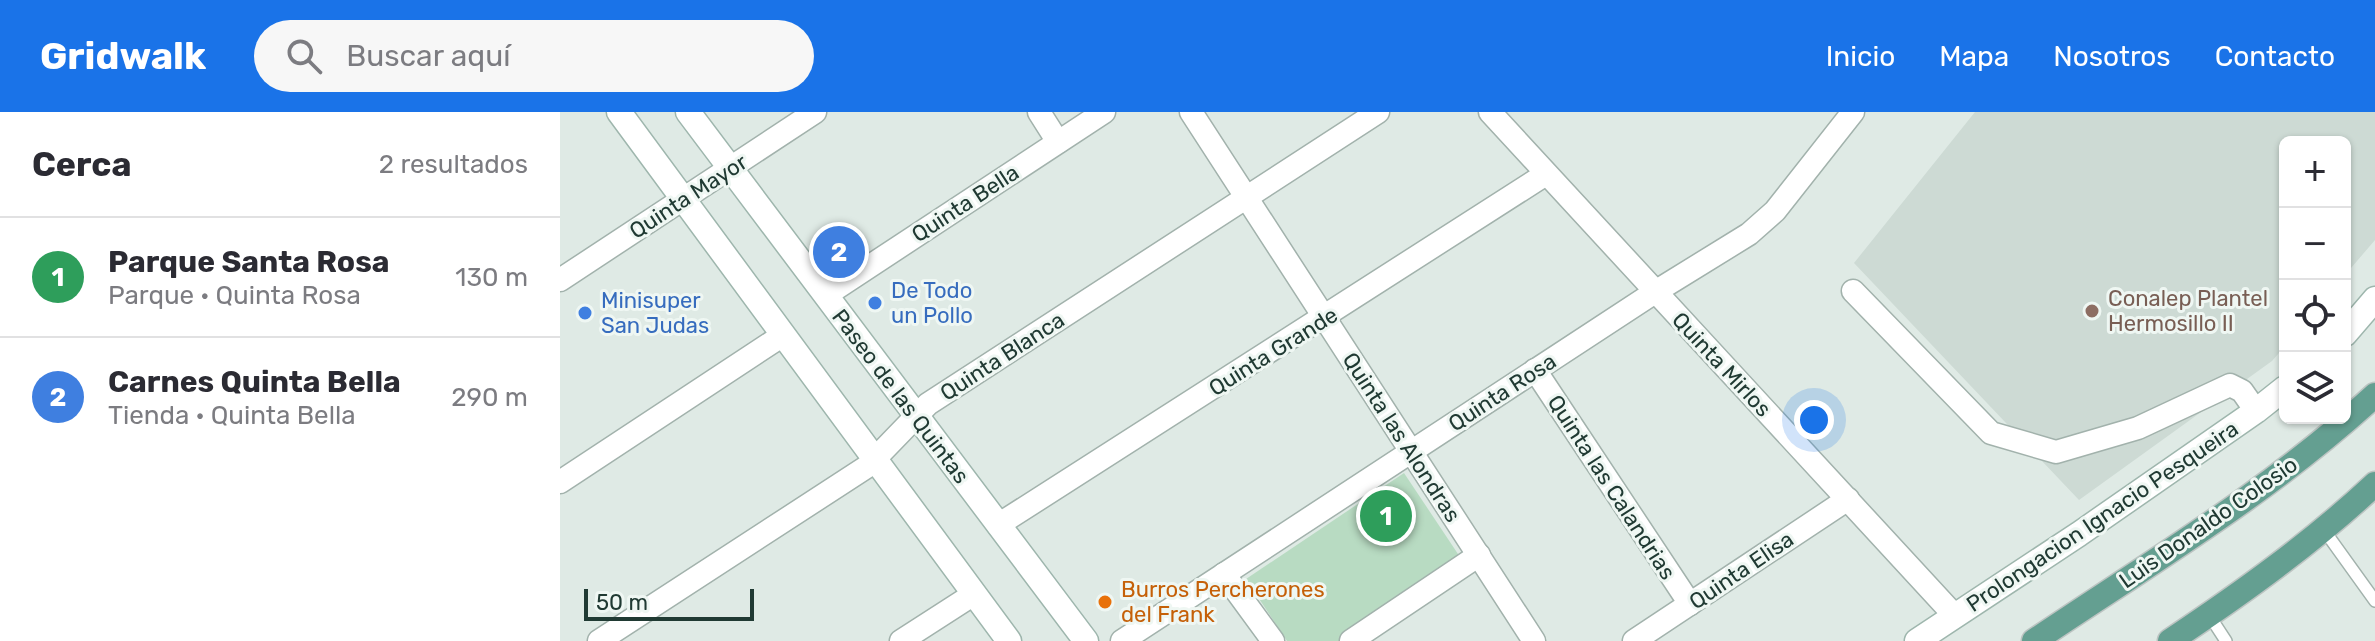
<!DOCTYPE html>
<html lang="es">
<meta charset="utf-8">
<style>
:root{--surface:#fff;--page:#f7f7f7;--text:#2b2b33;--muted:#7c7c81;--line:#e1e1e2;--accent:#1a73e8}
body{margin:0;font-family:Rubik,sans-serif;background:var(--page);color:var(--text)}
.controls{position:absolute;right:24px;top:24px;display:grid;overflow:hidden;border-radius:12px;box-shadow:0 2px 6px #0004}
.controls button{width:72px;height:72px;display:grid;place-items:center;padding:0;border:0;border-bottom:2px solid var(--line);background:var(--surface);color:var(--text);font:40px sans-serif}
.scale{position:absolute;left:24px;bottom:20px;width:170px;box-sizing:border-box;padding-left:8px;border:4px solid #203a33;border-top:0;font-size:22px;line-height:28px;white-space:nowrap;color:#203a33;-webkit-text-stroke:6px #eff7f3;paint-order:stroke}
.you{position:absolute;left:1254px;top:308px;width:28px;height:28px;margin:-20px;border:6px solid #fff;border-radius:50%;background:#1a73e8;box-shadow:0 0 0 12px #1a73e833}
.badge{display:grid;place-items:center;width:52px;height:52px;border-radius:50%;background:var(--accent);color:#fff;font-size:26px;font-weight:700}
.pin{position:absolute;translate:-50% -50%;border:4px solid #fff;box-shadow:0 2px 8px #0006}
.list{margin:0;padding:0;list-style:none}
h2{display:flex;justify-content:space-between;align-items:center;height:104px;margin:0;padding:0 32px;font-size:34px}
h2 small{font-size:26px;font-weight:400;color:var(--muted)}
.list li{display:grid;grid-template-columns:52px 1fr auto;gap:24px;align-items:center;box-sizing:border-box;height:120px;padding:0 32px;border-top:2px solid var(--line)}
.list b{display:block;font-size:30px;white-space:nowrap}
.list p{margin:0;font-size:26px;white-space:nowrap;color:var(--muted)}
.list em{font-size:26px;font-style:normal;color:var(--muted)}
.icon{flex:none;width:44px;height:44px;fill:none;stroke:currentColor;stroke-width:2;stroke-linecap:round;stroke-linejoin:round}
.map{position:relative;flex:none;width:1815px;height:529px;overflow:hidden}
header{display:flex;align-items:center;gap:48px;box-sizing:border-box;height:112px;padding:0 40px;background:var(--accent);color:#fff}
header strong{font-size:38px}
nav{display:flex;gap:44px;margin-inline-start:auto;font-size:28px}
.search{width:560px;height:72px;background:var(--page);display:flex;align-items:center;gap:20px;box-sizing:border-box;padding:0 28px;border-radius:44px;color:var(--muted);font-size:30px}
main{display:flex}
aside{flex:1;background:var(--surface)}
.map>svg:first-child{display:block}
.built{fill:#cddad4}
.green{fill:#b8dbc2}
.lines{fill:none;stroke-linecap:round;stroke-linejoin:round}
.lane-casing{stroke:#a2b2ac;stroke-width:14}
.street-casing{stroke:#a2b2ac;stroke-width:25}
.secondary-casing{stroke:#9eb6ad;stroke-width:27}
.primary-casing{stroke:#bcc4c2;stroke-width:27}
.lane{stroke:#fff;stroke-width:11}
.street{stroke:#fff;stroke-width:22}
.secondary{stroke:#fff;stroke-width:24}
.primary{stroke:#649f91;stroke-width:24}
.shop-dot{fill:#3f7fe0;stroke:#eff7f3;stroke-width:3}
.education-dot{fill:#8d6e63;stroke:#eff7f3;stroke-width:3}
.food-dot{fill:#e8710a;stroke:#eff7f3;stroke-width:3}
.labels{text-anchor:middle;stroke-width:6;stroke-linejoin:round;paint-order:stroke}
.street-label{font-size:22px;fill:#203a33;stroke:#eff7f3}
.shop-label{font-size:22px;fill:#366cbe;stroke:#eff7f3;text-anchor:start}
.education-label{font-size:22px;fill:#785e54;stroke:#eff7f3;text-anchor:start}
.food-label{font-size:22px;fill:#c56008;stroke:#eff7f3;text-anchor:start}
</style>
<header>
<strong>Gridwalk</strong>
<div class="search"><svg class="icon" aria-label="search" viewBox="0 0 24 24"><circle cx="10" cy="10" r="6"/><path d="M15 15l6 6"/></svg>Buscar aquí</div>
<nav><a>Inicio</a><a>Mapa</a><a>Nosotros</a><a>Contacto</a></nav>
</header>
<main>
<aside>
<h2>Cerca<small>2 resultados</small></h2>
<ul class="list">
<li><span class="badge" style="background:#2e9e5b">1</span><div><b>Parque Santa Rosa</b><p>Parque · Quinta Rosa</p></div><em>130 m</em></li>
<li><span class="badge" style="background:#3f7fe0">2</span><div><b>Carnes Quinta Bella</b><p>Tienda · Quinta Bella</p></div><em>290 m</em></li>
</ul>
</aside>
<div class="map">
<svg width="1815" height="529" viewBox="0 0 1815 529">
<rect width="100%" height="100%" fill="#dfeae5"/>
<!-- built -->
<path class="built" d="M1415 0H1815V128L1785 163V30H1725V234L1712 249 1519 388 1294 151Z"/>
<!-- green -->
<path class="green" d="M844 361 902 448 779 529H727L686 467Z"/>
<g class="lines">
<defs>
<g id="lane">
<path d="M1764 418 1815 489"/>
<path d="M1649 503 1666 529"/>
</g>
<g id="street">
<path d="M479 0 498 30"/>
<path d="M631 0 974 529"/>
<path d="M930 0 1395 504"/>
<path d="M0 168 255 0"/>
<path d="M1293 179 1431 321 1496 340 1578 316 1670 273 1682 279 1696 299"/>
<path d="M266 183 544 0"/>
<path d="M975 258 1130 492"/>
<path d="M0 370 223 223"/>
<path d="M438 413 986 62"/>
<path d="M664 462 713 529"/>
<path d="M39 529 308 354 368 292 818 0"/>
<path d="M341 529 414 482"/>
<path d="M562 529 1095 180 1189 122 1215 99 1293 0"/>
<path d="M791 529 919 443"/>
<path d="M1074 529 1288 387"/>
</g>
<g id="secondary">
<path d="M59 0 449 529"/>
<path d="M128 0 526 529"/>
<path d="M1785 222 1815 187"/>
<path d="M1357 529 1519 422 1696 299 1725 276"/>
</g>
<g id="primary">
<path d="M1474 529C1590 451 1712 378 1815 283"/>
<path d="M1610 529C1682 481 1752 431 1815 372"/>
</g>
</defs>
<!-- lane casing -->
<use href="#lane" class="lane-casing"/>
<!-- street casing -->
<use href="#street" class="street-casing"/>
<!-- secondary casing -->
<use href="#secondary" class="secondary-casing"/>
<!-- primary casing -->
<use href="#primary" class="primary-casing"/>
<!-- lane -->
<use href="#lane" class="lane"/>
<!-- street -->
<use href="#street" class="street"/>
<!-- secondary -->
<use href="#secondary" class="secondary"/>
<!-- primary -->
<use href="#primary" class="primary"/>
</g>
<!-- markers -->
<g class="shop-dot">
<circle cx="315" cy="191" r="8"/>
<circle cx="25" cy="201" r="8"/>
</g>
<circle class="education-dot" cx="1532" cy="199" r="8"/>
<circle class="food-dot" cx="545" cy="490" r="8"/>
<g class="labels">
<!-- street labels -->
<g class="street-label">
<text transform="translate(128 84) rotate(-33)" y="8">Quinta Mayor</text>
<text transform="translate(405 91) rotate(-33)" y="8">Quinta Bella</text>
<text transform="translate(713 239) rotate(-32)" y="8">Quinta Grande</text>
<text transform="translate(442 244) rotate(-33)" y="8">Quinta Blanca</text>
<text transform="translate(1162 252) rotate(47)" y="8">Quinta Mirlos</text>
<text transform="translate(942 280) rotate(-33)" y="8">Quinta Rosa</text>
<text transform="translate(341 284) rotate(53)" y="8">Paseo de las Quintas</text>
<text transform="translate(842 325) rotate(57)" y="8">Quinta las Alondras</text>
<text transform="translate(1052 375) rotate(57)" y="8">Quinta las Calandrias</text>
<text transform="translate(1542 404) rotate(-34)" y="8">Prolongacion Ignacio Pesqueira</text>
<text transform="translate(1648 410) rotate(-35)" y="8">Luis Donaldo Colosio</text>
<text transform="translate(1181 458) rotate(-34)" y="8">Quinta Elisa</text>
</g>
<!-- shop labels -->
<g class="shop-label">
<text x="331" y="186">De Todo<tspan x="331" dy="25">un Pollo</tspan></text>
<text x="41" y="196">Minisuper<tspan x="41" dy="25">San Judas</tspan></text>
</g>
<!-- education labels -->
<g class="education-label">
<text x="1548" y="194">Conalep Plantel<tspan x="1548" dy="25">Hermosillo II</tspan></text>
</g>
<!-- food labels -->
<g class="food-label">
<text x="561" y="485">Burros Percherones<tspan x="561" dy="25">del Frank</tspan></text>
</g>
</g>
</svg>
<div class="controls">
<button>+</button>
<button>−</button>
<button><svg class="icon" aria-label="locate" viewBox="0 0 24 24"><circle cx="12" cy="12" r="6"/><path d="M12 2v4M12 18v4M2 12h4M18 12h4"/></svg></button>
<button><svg class="icon" aria-label="layers" viewBox="0 0 24 24"><path d="M12 4l9 5-9 5-9-5zM3 14l9 5 9-5"/></svg></button>
</div>
<div class="scale">50 m</div>
<div class="you"></div>
<div class="pin badge" style="left:826px;top:404px;background:#2e9e5b">1</div>
<div class="pin badge" style="left:279px;top:140px;background:#3f7fe0">2</div>
</div>
</main>
